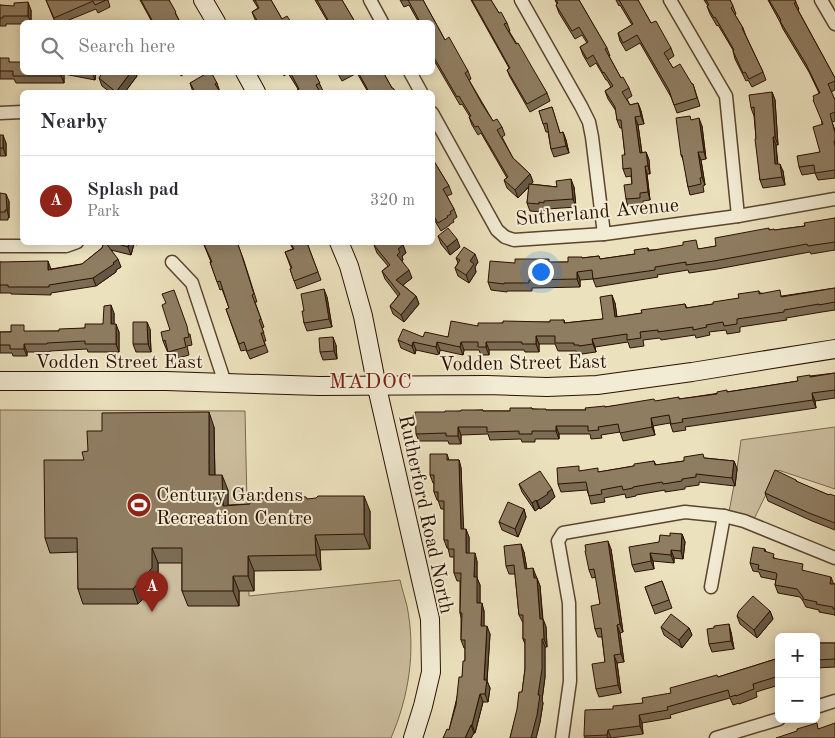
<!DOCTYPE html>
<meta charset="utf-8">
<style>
:root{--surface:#fff;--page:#f2f2f3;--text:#2b2b33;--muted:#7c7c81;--line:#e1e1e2;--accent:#8f2418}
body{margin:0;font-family:"Old Standard TT",serif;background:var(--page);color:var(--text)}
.controls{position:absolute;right:15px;bottom:15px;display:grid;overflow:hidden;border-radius:8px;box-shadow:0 2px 12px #0003}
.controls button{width:45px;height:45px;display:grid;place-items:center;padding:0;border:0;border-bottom:1px solid var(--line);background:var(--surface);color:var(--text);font:25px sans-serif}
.you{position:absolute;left:540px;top:271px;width:18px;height:18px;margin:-12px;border:4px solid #fff;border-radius:50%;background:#1a73e8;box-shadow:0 0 0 8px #1a73e833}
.badge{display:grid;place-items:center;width:32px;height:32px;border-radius:50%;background:var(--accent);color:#fff;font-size:16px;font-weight:700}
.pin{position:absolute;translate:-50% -41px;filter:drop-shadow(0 1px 2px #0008)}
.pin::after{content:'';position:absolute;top:26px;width:18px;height:15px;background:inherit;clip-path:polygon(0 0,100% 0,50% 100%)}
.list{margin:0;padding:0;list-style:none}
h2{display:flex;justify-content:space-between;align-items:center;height:65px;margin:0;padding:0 20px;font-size:21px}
h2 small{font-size:16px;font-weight:400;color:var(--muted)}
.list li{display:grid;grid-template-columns:32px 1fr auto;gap:15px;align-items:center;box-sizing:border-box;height:90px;padding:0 20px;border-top:1px solid var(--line)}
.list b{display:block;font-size:19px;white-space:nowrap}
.list p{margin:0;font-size:16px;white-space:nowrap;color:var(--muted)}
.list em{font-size:16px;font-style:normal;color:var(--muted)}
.icon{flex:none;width:28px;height:28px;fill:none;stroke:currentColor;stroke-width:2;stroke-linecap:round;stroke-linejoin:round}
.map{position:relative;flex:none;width:835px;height:738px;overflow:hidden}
.search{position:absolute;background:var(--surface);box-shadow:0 2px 12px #0003;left:20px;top:20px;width:415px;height:55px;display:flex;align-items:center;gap:12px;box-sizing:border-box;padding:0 18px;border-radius:8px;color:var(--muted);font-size:19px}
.panel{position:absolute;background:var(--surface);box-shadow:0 2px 12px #0003;left:20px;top:90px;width:415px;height:155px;border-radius:8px}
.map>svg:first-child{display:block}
.green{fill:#cbbd9d;stroke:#7c664e}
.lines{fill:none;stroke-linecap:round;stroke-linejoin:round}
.street-casing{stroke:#5c442f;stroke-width:15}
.secondary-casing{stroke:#2c1000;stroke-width:20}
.street{stroke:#f2ecd4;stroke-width:12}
.secondary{stroke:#f2ecd4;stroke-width:18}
.wall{fill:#7b6c54;stroke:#2c1000}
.shaded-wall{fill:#645845;stroke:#2c1000}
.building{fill:#8f7d62;stroke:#2c1000}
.labels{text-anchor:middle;stroke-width:4;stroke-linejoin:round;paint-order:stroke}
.street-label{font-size:20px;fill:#2c1000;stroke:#f2ecd4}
.poi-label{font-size:20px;fill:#2c1000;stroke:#f2ecd4;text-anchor:start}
.neighbourhood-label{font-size:21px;letter-spacing:1px;fill:#7a1f14;stroke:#f2ecd4}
</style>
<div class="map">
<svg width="835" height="738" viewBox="0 0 835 738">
<rect width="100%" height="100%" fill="#ebe1bd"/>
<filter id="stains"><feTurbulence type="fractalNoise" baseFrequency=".004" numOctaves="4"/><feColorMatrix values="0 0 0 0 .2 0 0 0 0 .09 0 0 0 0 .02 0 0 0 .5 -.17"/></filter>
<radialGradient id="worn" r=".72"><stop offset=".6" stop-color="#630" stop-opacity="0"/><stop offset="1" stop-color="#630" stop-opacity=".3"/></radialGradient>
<!-- green -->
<g class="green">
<path d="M0 410 245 411 249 596 400 580C402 589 405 598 407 606 416 651 409 696 391 738H0Z"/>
<path d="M835 427V489L778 470 754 519 739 513 729 512 737 469 741 440Z"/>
</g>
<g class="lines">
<defs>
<g id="street">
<path d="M370 0 382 22"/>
<path d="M521 0 581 106 589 122 592 137 604 234"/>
<path d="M670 0 726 96 738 216"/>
<path d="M821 0 835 24"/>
<path d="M410 72 421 92"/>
<path d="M0 113 22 112"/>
<path d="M432 113 497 230 505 237 514 240 604 234 738 216 835 199"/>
<path d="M0 246H66L77 242"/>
<path d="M172 262 192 283 225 383"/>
<path d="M711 587 724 516"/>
<path d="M816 707 835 701"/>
<path d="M562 738 570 681 569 603 558 541 563 533 685 512 724 516 744 521 835 558"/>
<path d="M716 738 779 719"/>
</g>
<g id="secondary">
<path d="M203 0 216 22"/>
<path d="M245 72 256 92"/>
<path d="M339 242 349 266 363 316 378 392 430 619 431 672 423 706 413 738"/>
<path d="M0 381H166L319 386 487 385 547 387 597 385 692 372 835 349"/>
</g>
</defs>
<!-- street casing -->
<use href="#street" class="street-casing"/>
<!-- secondary casing -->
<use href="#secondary" class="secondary-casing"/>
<!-- street -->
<use href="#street" class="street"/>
<!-- secondary -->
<use href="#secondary" class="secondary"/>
</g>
<!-- wall -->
<g class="wall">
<path d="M46 0H108L110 7 98 13 96 9 64 22H55Z"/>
<path d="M140 0H169L180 22H152Z"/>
<path d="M253 0H271L282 19 291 22H256L252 12 258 8Z"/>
<path d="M315 0H342L355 22H328Z"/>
<path d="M400 0H423L445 40 468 71 471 79 469 80 493 121 502 127 505 135 502 137 513 158 530 174 533 182 531 184 557 187H574L576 207 547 209V211L542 210V212L530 211 527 203 529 187 518 198 507 188 504 180 507 178 481 133 478 135 472 125 469 117H470L462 104 460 105 432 57V22L418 21 409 5 404 7Z"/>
<path d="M471 0H491L499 13 507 23 510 31H509L547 93 550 101 530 112 510 77 507 70 509 68Z"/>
<path d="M555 0H579L607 48 610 56H609L621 78 629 88 632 96 627 99 630 105 638 103 641 111 644 124 638 125 642 153 646 152 649 160 650 174H647L650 200 643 201V206L628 207 626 199 632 184 631 176 626 177 623 169 625 155 622 128H620L617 120 616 111 608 99 605 91 611 87 607 80H606L596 63 590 67 583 55 580 47 587 43 582 35 575 39 559 13 556 5 557 4Z"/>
<path d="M616 0H639H638L651 23 671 48 674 56 668 60 673 68 692 84H693L700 106 677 113 671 97 640 43 626 51 620 41 618 33 632 25 620 5 619 6Z"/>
<path d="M704 0H730L733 6 736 14 735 15 743 28 746 36 763 72 766 80 752 87 748 80 746 81 735 59 733 51V50L718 25 717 26 710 14 707 6H708Z"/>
<path d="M768 0H795L799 9 798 10 835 78V90L831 92 835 100V121L832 122 835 130V178L818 180 815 173 802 175 799 167 820 152 822 124 819 93 809 72 783 29 780 22Z"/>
<path d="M0 5 31 10V22H22V24H6V26H0Z"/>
<path d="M0 58 10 62 22 72H96L95 80 64 74V83H16L14 79H0Z"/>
<path d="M103 72H135L137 76 125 92H110L102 86 99 78Z"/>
<path d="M180 72H187L181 76Z"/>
<path d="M282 72H316V76L323 91 320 92H296L298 89 288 73 284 76Z"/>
<path d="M337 72H383L392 88 396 92H368L357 73 342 81Z"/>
<path d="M190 83H217L220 92H193Z"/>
<path d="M772 92 775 100 778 145H776L778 164 783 171 785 185 763 188 760 180 754 116 751 108Z"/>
<path d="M552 107 560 133 563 132 566 140 569 153 554 157 551 149 548 132H546L539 111Z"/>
<path d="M692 120 702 126 706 159 701 160 705 185 703 186 704 192 690 195 688 187 684 162 681 155Z"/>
<path d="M0 135 6 143V156H0Z"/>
<path d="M432 158 449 186 452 194 447 196 454 209 457 217 453 220 454 222 450 224V225L441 231 432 216Z"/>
<path d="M0 193 9 201V218H8V220H0Z"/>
<path d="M835 218V250L811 254 810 252 717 269 689 273 688 270 657 275 658 277 596 287 593 279 580 280V287L532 288V291H507V292L491 290 488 282 515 263 568 262 582 258 599 256 600 259 635 254 648 248 649 250 700 249 716 246 769 230H775L805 226Z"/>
<path d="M438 236 460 247 450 255 441 244Z"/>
<path d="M104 242H138L137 245 134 244 131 255 111 250 121 267 116 270V272L96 286 51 293V295L11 294V293H0V262L51 269 82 264 102 248Z"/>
<path d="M200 242H237L244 261 257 302H255L264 327 262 328 266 341H264L268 352 250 359 246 350 241 351 226 309 229 308 222 289 220 290 210 262H211L204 245Z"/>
<path d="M289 242H305L306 243H307L321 280 297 289 290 269 291 268 285 252 293 249Z"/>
<path d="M374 242H401L403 245 406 253 402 256 403 260 402 261 412 278 403 285 416 296 419 304 404 322 393 314 390 306 398 296 385 279 382 271 388 266 377 253 374 245 375 244Z"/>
<path d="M456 258 478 262 475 267 476 272 469 283 458 276 455 268 458 263Z"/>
<path d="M835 288V310L822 312 786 318 787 320 740 327V332L727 334 726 330 709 332 710 335 696 338 695 335 661 340 660 338 643 340 644 346 630 348 628 342 595 347 596 352 582 354V353H577L576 351H558L555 344H539V352H525L524 350H489V355H481L479 350H464L463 355 440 350 439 355 416 350 415 354 401 348 398 340 423 337H448L478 326 503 323 550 322 564 320 565 323 603 319 615 303 617 317 642 313 685 304 687 308 713 304 739 298 759 291 760 293 782 296Z"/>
<path d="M327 297 332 327 307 331 304 323V311Z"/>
<path d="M114 313V324L119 332V352H88L87 349 50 351V352H27V356H13L12 353H0V332L59 331 85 328 103 324Z"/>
<path d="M150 329 151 352H136L133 344Z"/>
<path d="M190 334 192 345 187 346 189 355 171 360 163 341Z"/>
<path d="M336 345 337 359 323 360 320 352Z"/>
<path d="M835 373V398L815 401 816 408 685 427 686 430 673 432 670 423 653 426 655 435 623 441 620 432 601 435 602 438 591 439 590 434H559V439H535V442H522L521 439 490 440 488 434 461 435V444H449L448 441H419L416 434 445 412 483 410V411H510L532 408 533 409 546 410H586L605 407 680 399 760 387 798 381 810 376Z"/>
<path d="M214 427 215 475 228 490V505L250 504 307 499 370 511V549L320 550 321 570 254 571V591H239V606H188L182 591V563H158V583L138 604H83L78 589V552L50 553 45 538 84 460Z"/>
<path d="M447 454 449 460H459L461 468 463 529 469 537V553L477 561V578L480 585V603L484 611V626L490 634 487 681 490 688 488 702H483L475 733H474L471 738H443L449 730 462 677 465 661V648H464L461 640V618L460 613V581H457L454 573V557H450L448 548H447L444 540V509H441L438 500H437L434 492V483H433L430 475Z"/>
<path d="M705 458 734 461 737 469 735 486 699 482V485L685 487V489L665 492V490L636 495V496L626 498 625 494 604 498 605 502 591 504 589 496 587 490 561 492 558 484 581 471 599 472 634 466 654 461 656 465Z"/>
<path d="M796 480 797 482 829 495 835 496V530L812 521 768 501 765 493Z"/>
<path d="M519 484 555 497 550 501V502L540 509 539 508 535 511 522 492Z"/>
<path d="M524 509 526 517 518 537 502 530 499 522Z"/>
<path d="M682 534 685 542 683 559 674 558V563L653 561 654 569 635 572 632 565 659 542 670 536Z"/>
<path d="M611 549 623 632 620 633 624 662 617 663 621 693 599 697 596 689 605 662 602 637H598L595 629 600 604 596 577 592 578 589 570Z"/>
<path d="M765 549 766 552 776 559 835 584V616V615L819 612V610L806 607 803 601 800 597 778 593 775 585 776 580 761 577 759 572 753 571 750 563Z"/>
<path d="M524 552 527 569 536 576 540 586 543 619 546 627 547 647H545V677L542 700 543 703 540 722 536 738H510L522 692 525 669V644L523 639V623L519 615 515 574H509L506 566Z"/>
<path d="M662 581 672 608 655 614 645 587Z"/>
<path d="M770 611 773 619 757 638 740 624 737 616Z"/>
<path d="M661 627 689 628 692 635 682 648 664 635Z"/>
<path d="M731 632 734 649 712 652 709 644Z"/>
<path d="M816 643H835V667L816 668Z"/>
<path d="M779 658V685L756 692 757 697 739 704V703L733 705 730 698 670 715 671 718 642 723 643 734 611 738H585L584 736 613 709 643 703 718 677Z"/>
</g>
<!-- shaded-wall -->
<g class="shaded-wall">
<path d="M28 2 31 10V22L28 16Z"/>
<path d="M61 72H63L64 74V83L61 76Z"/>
<path d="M92 72H96L95 80Z"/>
<path d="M131 72H135L137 76 125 92H116Z"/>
<path d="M772 92 775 100 778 145 775 137Z"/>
<path d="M638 103 641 111 644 124 641 116Z"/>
<path d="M635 117 638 125 643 161 640 153Z"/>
<path d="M699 118 702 126 706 159 704 152Z"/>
<path d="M563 132 566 140 569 153 566 146Z"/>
<path d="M3 135 6 143V156L3 148Z"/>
<path d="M773 137 776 145 778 172 775 164Z"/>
<path d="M646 152 649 160 650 174 648 166Z"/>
<path d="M698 152 701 160 705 185 702 177Z"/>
<path d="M780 164 783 171 785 185 782 177Z"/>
<path d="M645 166 647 174 650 200 648 192Z"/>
<path d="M530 174 533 182 518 198 515 190Z"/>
<path d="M571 179 574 187 576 207 573 199Z"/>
<path d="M6 194 9 201V218L7 210Z"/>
<path d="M457 239 460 247 450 255 447 247Z"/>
<path d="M129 242H133L134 244 131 255 128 247Z"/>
<path d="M403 245 406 253 402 256 403 260 400 263 397 255 398 249Z"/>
<path d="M475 254 478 262 475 267 476 272 469 283 466 275 470 261Z"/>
<path d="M118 259 121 267 116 270V272L96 286 93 278Z"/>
<path d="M48 261 51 269V278L48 270Z"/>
<path d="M409 270 412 278 399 288 396 280Z"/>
<path d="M577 272 580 280V287L577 279Z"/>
<path d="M324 289 327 297 332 327 329 319Z"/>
<path d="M612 295 615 303 618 325 615 317Z"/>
<path d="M416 296 419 304 404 322 401 315Z"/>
<path d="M111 305 114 313V332L111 324Z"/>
<path d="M147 322 150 329 151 352 148 344Z"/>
<path d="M116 324 119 332V352L116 344Z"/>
<path d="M536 336 539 344V352L536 344Z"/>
<path d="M333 337 336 345 337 359 334 351Z"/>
<path d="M592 339 595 347 596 352 593 344Z"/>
<path d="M413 342 416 350 415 354 412 346Z"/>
<path d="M437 342 440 350 439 355 436 347Z"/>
<path d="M461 342 464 350 463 355 460 347Z"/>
<path d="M486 342 489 350V355L486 347Z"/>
<path d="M24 344 27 352V356L24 349Z"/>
<path d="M812 393 815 401 816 408 813 400Z"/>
<path d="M209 412 214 427 215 490 209 475Z"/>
<path d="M651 418 653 426 655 435 652 427Z"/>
<path d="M556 426 559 434V439L556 431Z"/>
<path d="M458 427 461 435V444L458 436Z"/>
<path d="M459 460 461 468 464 536 461 529Z"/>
<path d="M734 461 737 469 735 486 732 478Z"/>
<path d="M222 475 228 490V521L223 506Z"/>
<path d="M552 489 555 497 550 501V502L540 509 537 501Z"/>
<path d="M364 496 370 511V549L364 534Z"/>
<path d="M536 500 539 508 535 511 532 503Z"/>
<path d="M524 509 526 517 518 537 515 529Z"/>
<path d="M466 529 469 537V561L466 553Z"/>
<path d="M682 534 685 542 683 559 681 551Z"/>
<path d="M315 535 320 550 321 570 316 555Z"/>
<path d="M608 541 611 549 623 632 620 624Z"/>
<path d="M521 544 524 552 528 577 525 569Z"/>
<path d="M152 548 158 563V583L138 604 133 589Z"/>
<path d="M671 550 674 558V563L671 555Z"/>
<path d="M475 553 477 561V578L480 585V611L477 603 474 577Z"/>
<path d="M650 553 653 561 654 569 651 561Z"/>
<path d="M248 556 254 571V591L248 576Z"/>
<path d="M533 568 536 576 537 586 534 578Z"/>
<path d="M233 576 239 591V606L233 591Z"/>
<path d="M831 577 834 585 830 584Z"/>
<path d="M537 578 540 586 543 627 540 619Z"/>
<path d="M482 603 484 611V634L481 626Z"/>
<path d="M770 611 773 619 757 638 754 630Z"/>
<path d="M543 619 546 627 547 647 544 639Z"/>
<path d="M729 624 731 632 734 649 731 641Z"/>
<path d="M617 625 620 633 624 662 621 654Z"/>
<path d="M487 626 490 634 487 681 490 688 488 702 485 694 484 680Z"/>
<path d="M689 628 692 635 682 648 679 640Z"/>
<path d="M542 639 545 647V677L542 700 543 703 540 722 536 738H531L538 695Z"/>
<path d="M614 655 617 663 621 693 618 685Z"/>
<path d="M480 694 483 702 475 733 472 725Z"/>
<path d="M639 715 642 723 643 734 640 726Z"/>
<path d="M471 725 474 733 471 738H465Z"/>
<path d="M608 730 611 738H608L607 735Z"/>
</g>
<!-- building -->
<g class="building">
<path d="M46 0H106L95 5 93 1 54 18Z"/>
<path d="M141 0H169L176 12 175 13 180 22H153Z"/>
<path d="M255 0H271L282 19 287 16 291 22H264V21L261 22H258L252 12 259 8Z"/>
<path d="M317 0H342L355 22H329Z"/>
<path d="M408 0H423L445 40 449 37 468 71 465 73 482 104 493 121 497 119 502 127 497 130 513 158 530 174 515 190 504 180 508 177 478 126 475 127 469 117 471 116 459 96 457 97 432 54V47L433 46 432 45V22H414L419 20Z"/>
<path d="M472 0H491L499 13 501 12 507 23 504 24 516 44 518 43 547 93 527 104 507 70 510 68Z"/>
<path d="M556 0H579L607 48 605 49 621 78 623 77 629 88 622 92 630 105 638 103 641 116 635 117 640 153 646 152 648 166H645L648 192 640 193V198L626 199 624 185 632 184 631 168 623 169 622 155H625L621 120H617L615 107 605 91 613 86 604 72 603 73 593 55 587 59 580 47 588 42 579 27 572 31 556 5 558 3Z"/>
<path d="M619 0H638L651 23 656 21 671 48 664 53 673 68 680 64 692 84H693L697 98 674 105 669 90 637 35 623 43 618 33 633 24Z"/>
<path d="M706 0H730L733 6 731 8 743 28H742L763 72 749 79 745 72 743 73 733 51 734 50 715 17 714 18 707 6 709 5Z"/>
<path d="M769 0H795L796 2 794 3 835 78V81L828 84 835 100V112L830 114 835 133V141H834L835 147V170L815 173 814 165 799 167 797 156 820 152 813 127 823 124 813 100 814 99 813 96 820 93 806 64 780 21 781 20Z"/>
<path d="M28 2V16H3V18H0V5L14 6V3Z"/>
<path d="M0 58H9V62H22V72H61V76H13V71H0Z"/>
<path d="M103 72H131L116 92 99 78Z"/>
<path d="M209 72H211L217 83 215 84 220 92H195L190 83Z"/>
<path d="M290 72H314L320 83 316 85 320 92H297L296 91 299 89Z"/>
<path d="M358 72H383L392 88H393L396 92H369Z"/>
<path d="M772 92 775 137H773L775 164H780L782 177 760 180 755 139H756L754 107 751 108 749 95Z"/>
<path d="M552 107 560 133 563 132 566 146 551 149 547 123 543 124 539 111Z"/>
<path d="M690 116 691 120 699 118 704 152H698L702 177 700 178 701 184 688 187 682 155H681L676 118Z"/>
<rect x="0" y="135" width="3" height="13"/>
<path d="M432 158 449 186 443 189 454 209 450 212 451 214 447 216 448 217 438 223 432 213Z"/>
<path d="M571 179 573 199 544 201V203L539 202V204L527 203 529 184 557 187 556 181Z"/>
<path d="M0 193 6 194 7 210H5V212H0Z"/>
<path d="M835 218V242L808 246 807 244 714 261 686 265V262L655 267V270L593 279 592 270 577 272V279L529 280V283H504V284L488 282 490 261 515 263V259H549V262H568V257H582V258L599 256 600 259 635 254 634 250 648 248V251L683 245V242L696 240 698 249 716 246 715 238 769 228V230L774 229V230L805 226 804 223Z"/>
<path d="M448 228 457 239 447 247 438 236Z"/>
<path d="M104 242H105L118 259 113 263 114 264 93 278 49 285V287H8V285H0V262L48 261V270L82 264 102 248Z"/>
<path d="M111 242H129L128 247Z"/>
<path d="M203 242H237L241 253 254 294 252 295 261 319 259 320 264 333H261L265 345 247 351 244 342 239 344 226 309 229 308 220 281 217 282 210 262H212Z"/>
<path d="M290 242H305L306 243H307L318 272 294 281 290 269 292 268 285 252 294 249Z"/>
<path d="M377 242H401L403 245 398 249 400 252 397 255 409 270 396 280 416 296 401 315 390 306 400 294 382 271 390 265 374 245Z"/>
<path d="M464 247 475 254 470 261 474 264 466 275 455 268 460 260 456 258Z"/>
<path d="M835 288V302L819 305V304L784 310V312L737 319V324L724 326 723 322 706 325 707 327 693 330V327L658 332V330L640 332 641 338 627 340V334L592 339 593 344 579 346V345H574V343H555V336H536V344H522V342H486V347H478V342H461L460 347 437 342 436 347 413 342 412 346 398 340 403 329 423 337 425 332 448 337 451 321 478 326V323H503V321L550 322V320H564V323L603 319 600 297 612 295 615 317 642 313 641 310 685 304 686 308 713 304V302L739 298 738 294 759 291V294L780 290 781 297Z"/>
<path d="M324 289 329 319 304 323 302 311H304L301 294Z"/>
<path d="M174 290 187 326 189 337 184 338 186 347 168 352 165 340 163 341 161 332 170 330 162 305 166 303 162 294Z"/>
<path d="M111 305V324H116V344H85V341L47 343V344H24V349H10V345H0V332H11V325H24V331H59V329L85 328V324H103L104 306Z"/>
<path d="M133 322H147L148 344H133Z"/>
<path d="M333 337 334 351 320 352 319 338Z"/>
<path d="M835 373V390L812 393 813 400 682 419 683 422 671 424 669 415 651 418 652 427 620 433 618 424 598 427 599 430 588 431V426H556V431H532V434H519V431L487 432V427H458V436H446V433L416 434 415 412H445V411H461V410H483V411H510V408H532V409H546V410H586L585 408 605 406V407L654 399 655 401 679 397V399L717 394V392L727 390V392L760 387 798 381 797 377 810 375V377Z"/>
<path d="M209 412V475H222L223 506 250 504V499L293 498V496L306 497 307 499 316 498 318 496H364V534L315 535 316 555 248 556V576H233V591H182V548H152V568L133 589H78L77 538H45L44 460H84L82 452 88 451 87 431H102V413Z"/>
<path d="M430 454H447V460H459L461 529H466V553H475L474 577H477V603H482L481 626H487L484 680H487L485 694H480L472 725H471L465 738H443L447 729 449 730 456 705 459 677H462L463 661H465V640H461L462 613H460L461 573H454V549H448V540H444V501H438V492H434V475H430Z"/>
<path d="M703 454 704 458 734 461 732 478 696 474V477L682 479V481L663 484 662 482 633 487V488L623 490 622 486 601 490 602 494 589 496 586 482 558 484 557 468 579 466V471L598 468V472L634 466V464L654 461 655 465 684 461V457Z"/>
<path d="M775 470 796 480V481L829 495 830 494 835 496V523L809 513 765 493Z"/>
<path d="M540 471 552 489 547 493 548 494 537 501 536 500 532 503 519 484Z"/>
<path d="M508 502 524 509 515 529 499 522Z"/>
<path d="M670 533 682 534 681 551 671 550V555L650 553 651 561 632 565 629 547 659 542 660 535 670 536Z"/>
<path d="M608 541 620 624 617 625 621 654 614 655 618 685 596 689 592 664 605 662 601 628 595 629 591 606 600 604 594 569 589 570 585 551H586L585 545Z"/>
<path d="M521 544 525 569 533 568 534 578H537L540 619H543L544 639H542V669L538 695H540L537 715 531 738H510L517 709 519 692H522L525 669V639H523V615H519L514 565 506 566 504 546Z"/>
<path d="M753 547 765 549 764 551 774 554 773 558 803 564 802 570 831 577 830 584H835V609H833V607L816 604 817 602 803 599V597L797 589 775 585 777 574 776 573 758 569 759 565 750 563Z"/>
<path d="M662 581 669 600 652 606 645 587Z"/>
<path d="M753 596 770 611 754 630 737 616 739 611Z"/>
<path d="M671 614 689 628 679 640 661 627Z"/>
<path d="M729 624 731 641 709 644 707 629 714 628V626Z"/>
<path d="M816 643H835V659L816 660Z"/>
<path d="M779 658V676L753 684 754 689 736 696V695L730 697 728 690 667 707 668 710 639 715 640 726 608 730 607 735 584 736 585 710 613 709V706L643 703 642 698 671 693 670 688 717 675 718 677Z"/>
<path d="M817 723 818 729 835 723V738H776L797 731V729Z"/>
</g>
<!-- icons -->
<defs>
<symbol id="stadium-disc" viewBox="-11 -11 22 22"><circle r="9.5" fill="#8f2418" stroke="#f2ecd4"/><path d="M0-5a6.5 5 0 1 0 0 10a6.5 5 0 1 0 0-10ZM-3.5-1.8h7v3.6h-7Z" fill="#fff"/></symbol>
</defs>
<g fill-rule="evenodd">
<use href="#stadium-disc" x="125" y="491" width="28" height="28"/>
</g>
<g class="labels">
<!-- street labels -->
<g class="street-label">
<text transform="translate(597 211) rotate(-5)" y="7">Sutherland Avenue</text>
<text x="119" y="368">Vodden Street East</text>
<text transform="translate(523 362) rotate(-1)" y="7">Vodden Street East</text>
<text transform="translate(427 514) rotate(78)" y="7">Rutherford Road North</text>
</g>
<!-- poi labels -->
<g class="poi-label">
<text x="156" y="501">Century Gardens<tspan x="156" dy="23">Recreation Centre</tspan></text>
</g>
<!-- neighbourhood labels -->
<g class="neighbourhood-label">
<text x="371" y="388">MADOC</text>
</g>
</g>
<rect width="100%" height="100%" filter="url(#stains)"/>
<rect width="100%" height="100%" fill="url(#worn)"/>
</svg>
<div class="controls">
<button>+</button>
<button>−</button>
</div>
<div class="you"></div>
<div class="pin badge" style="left:152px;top:612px">A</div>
<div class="search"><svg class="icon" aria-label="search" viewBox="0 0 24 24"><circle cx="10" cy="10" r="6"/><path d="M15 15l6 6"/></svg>Search here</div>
<section class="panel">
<h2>Nearby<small></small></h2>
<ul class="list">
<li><span class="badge">A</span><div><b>Splash pad</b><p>Park</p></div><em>320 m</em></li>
</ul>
</section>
</div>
